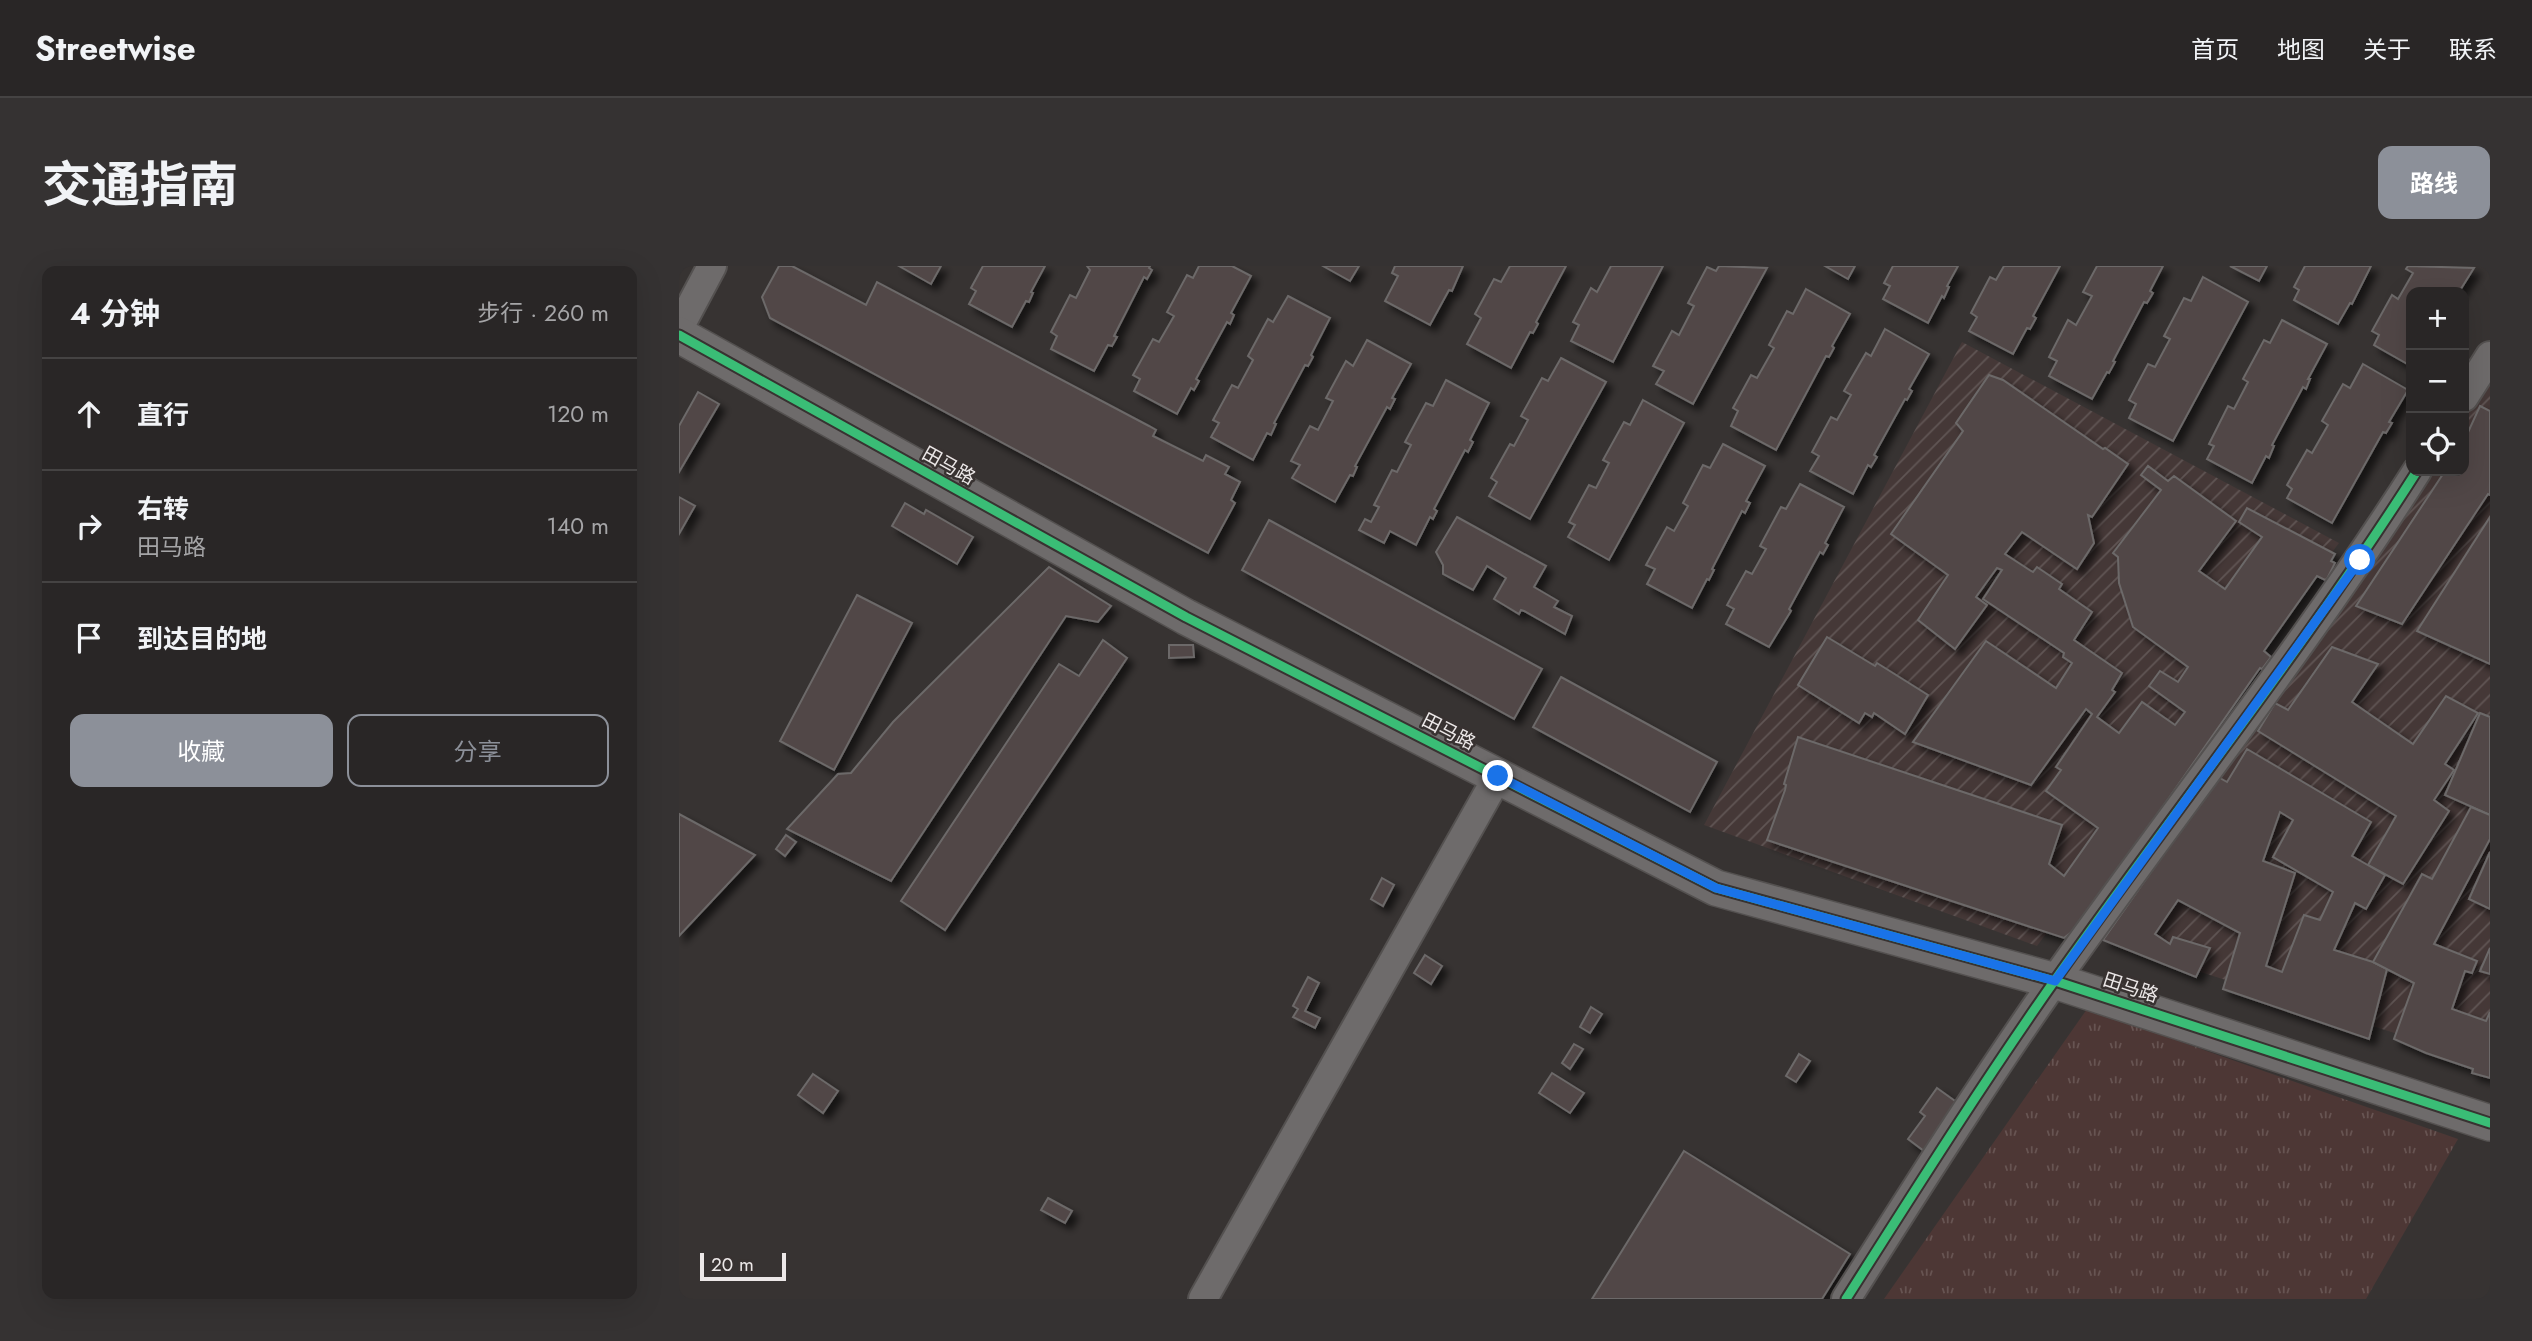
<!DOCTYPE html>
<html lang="zh">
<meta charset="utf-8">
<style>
:root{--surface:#292626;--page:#353232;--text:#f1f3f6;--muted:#a5a5a7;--line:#454343;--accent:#8c9099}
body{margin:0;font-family:Jost,"Noto Sans SC",sans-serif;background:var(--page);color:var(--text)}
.controls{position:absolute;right:21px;top:21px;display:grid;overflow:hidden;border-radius:14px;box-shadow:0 7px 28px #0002}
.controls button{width:63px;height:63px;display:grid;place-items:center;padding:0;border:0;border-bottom:2px solid var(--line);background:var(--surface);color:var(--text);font:35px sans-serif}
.scale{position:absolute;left:21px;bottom:18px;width:86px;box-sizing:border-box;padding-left:7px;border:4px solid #ece8e8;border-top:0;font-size:19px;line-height:24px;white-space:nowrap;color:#ece8e8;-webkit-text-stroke:5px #383231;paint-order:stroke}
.stop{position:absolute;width:21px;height:21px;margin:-16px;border:5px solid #1a73e8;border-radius:50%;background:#fff}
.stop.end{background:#1a73e8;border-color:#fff;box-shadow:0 2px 7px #0008}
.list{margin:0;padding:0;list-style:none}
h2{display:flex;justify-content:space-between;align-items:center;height:91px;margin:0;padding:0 28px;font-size:30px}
h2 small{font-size:23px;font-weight:400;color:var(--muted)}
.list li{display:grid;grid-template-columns:46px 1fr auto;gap:21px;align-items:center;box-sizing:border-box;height:112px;padding:0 28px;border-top:2px solid var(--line)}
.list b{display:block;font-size:26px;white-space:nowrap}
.list p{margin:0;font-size:23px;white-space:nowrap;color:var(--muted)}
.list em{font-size:23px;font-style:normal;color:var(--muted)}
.actions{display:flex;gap:14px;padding:21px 28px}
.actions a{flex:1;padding:16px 0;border:2px solid var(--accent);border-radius:14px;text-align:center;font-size:24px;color:var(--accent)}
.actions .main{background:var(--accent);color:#fff}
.icon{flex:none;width:38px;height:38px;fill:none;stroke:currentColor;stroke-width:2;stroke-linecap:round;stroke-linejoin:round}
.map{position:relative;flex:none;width:1811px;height:1033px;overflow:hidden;border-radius:14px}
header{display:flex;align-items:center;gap:42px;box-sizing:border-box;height:98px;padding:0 35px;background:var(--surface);border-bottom:2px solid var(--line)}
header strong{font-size:33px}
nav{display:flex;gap:38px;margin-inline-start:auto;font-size:24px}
.intro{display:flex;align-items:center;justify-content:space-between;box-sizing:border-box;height:168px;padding:0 42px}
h1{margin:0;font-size:49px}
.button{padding:18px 32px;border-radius:14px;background:var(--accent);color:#fff;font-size:24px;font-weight:700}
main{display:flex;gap:42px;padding:0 42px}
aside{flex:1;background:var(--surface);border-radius:14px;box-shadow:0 7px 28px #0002}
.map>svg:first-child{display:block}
.industrial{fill:url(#industrial-furrows)}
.grass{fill:url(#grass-tufts)}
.building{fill:#514746;stroke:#6c6969;stroke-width:2;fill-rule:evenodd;filter:url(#shadow)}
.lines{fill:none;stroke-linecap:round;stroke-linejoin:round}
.minor-casing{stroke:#545150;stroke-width:32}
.tertiary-casing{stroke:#545150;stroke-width:38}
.minor{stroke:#6e6b6b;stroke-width:28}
.tertiary{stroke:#6e6b6b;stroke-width:35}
.cycleway-casing{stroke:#383231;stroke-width:13}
.cycleway{stroke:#3abd76;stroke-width:9}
.route{stroke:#1a73e8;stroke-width:9}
.labels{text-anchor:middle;stroke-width:5;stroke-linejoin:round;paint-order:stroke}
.street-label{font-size:19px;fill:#ece8e8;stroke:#383231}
</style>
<header>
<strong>Streetwise</strong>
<nav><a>首页</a><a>地图</a><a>关于</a><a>联系</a></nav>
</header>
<div class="intro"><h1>交通指南</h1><a class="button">路线</a></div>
<main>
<aside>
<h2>4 分钟<small>步行 · 260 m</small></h2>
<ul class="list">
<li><svg class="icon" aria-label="ahead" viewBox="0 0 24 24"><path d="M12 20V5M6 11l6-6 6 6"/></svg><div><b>直行</b></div><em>120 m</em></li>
<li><svg class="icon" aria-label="right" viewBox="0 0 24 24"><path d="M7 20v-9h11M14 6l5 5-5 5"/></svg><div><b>右转</b><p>田马路</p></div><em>140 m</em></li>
<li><svg class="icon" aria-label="arrive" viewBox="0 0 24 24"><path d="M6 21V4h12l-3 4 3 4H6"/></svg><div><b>到达目的地</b></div></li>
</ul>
<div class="actions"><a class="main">收藏</a><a>分享</a></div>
</aside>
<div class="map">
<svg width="1811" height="1033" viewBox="0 0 1811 1033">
<defs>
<pattern id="industrial-furrows" width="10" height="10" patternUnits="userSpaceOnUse" patternTransform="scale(1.75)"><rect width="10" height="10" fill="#453837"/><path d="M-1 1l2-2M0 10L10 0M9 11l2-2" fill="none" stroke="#605554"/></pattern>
<pattern id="grass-tufts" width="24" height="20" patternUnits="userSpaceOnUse" patternTransform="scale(1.75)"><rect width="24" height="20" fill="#4d3735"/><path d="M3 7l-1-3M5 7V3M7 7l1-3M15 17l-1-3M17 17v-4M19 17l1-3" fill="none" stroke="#675452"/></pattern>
<filter id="shadow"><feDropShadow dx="6" dy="6" stdDeviation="3.5" flood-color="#0009"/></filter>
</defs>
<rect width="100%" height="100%" fill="#373332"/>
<!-- industrial -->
<g class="industrial">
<path d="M1283 76 1660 277 1358 680 1025 559Z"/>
<path d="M1811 93V797L1432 678 1739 205H1785V133Z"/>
</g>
<!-- grass -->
<path class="grass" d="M1408 743 1779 873 1687 1033H1205Z"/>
<!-- building -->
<g class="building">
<path d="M100 0H113L187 39 198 16 470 160 477 164 474 170 524 195 527 189 550 201 546 208 561 216 552 234 556 237 529 287 91 52 83 31Z"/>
<path d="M220 0H262L252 18Z"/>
<path d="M304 0H366L352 26 354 27 350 36 347 35 333 61 290 38 297 25 292 22Z"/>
<path d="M408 0H471L470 2 473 4 468 13 465 11 435 70 438 71 433 80 429 79 415 105 372 83 378 70 372 66 391 29 397 32 411 4Z"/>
<path d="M520 0H553L572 10 552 47 555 49 551 58 548 56 517 113 520 115 515 124 512 122 498 148 455 125 461 113 454 109 474 73 480 76 495 50 488 46 508 9 514 12Z"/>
<path d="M644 0H680L671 15Z"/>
<path d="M716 0H784L773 25 770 24 751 59 706 35 719 10 713 7Z"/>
<path d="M831 0H887L857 56 859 58 854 67 851 66 832 102 788 78 802 52 796 48 815 13 822 16Z"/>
<path d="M932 0H984L934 96 892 75 900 59 894 56 912 22 918 26Z"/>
<path d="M1040 0 1088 2 1014 138 977 118 985 105 974 100 993 65 1000 69 1015 40 1009 37 1028 1 1037 5Z"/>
<path d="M1146 0H1176L1169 13Z"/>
<path d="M1214 0H1279L1268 20 1270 21 1265 32 1263 30 1249 57 1204 33 1211 20 1205 17Z"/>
<path d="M1325 0H1381L1354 50 1357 52 1351 63 1348 62 1334 88 1290 65 1298 51 1292 47 1311 11 1317 14Z"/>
<path d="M1418 0H1484L1471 25 1474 27 1468 37 1465 36 1434 95 1436 96 1430 107 1428 106 1413 133 1370 110 1378 95 1370 91 1389 54 1397 59 1413 30 1404 26Z"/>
<path d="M1551 0H1588L1580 15Z"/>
<path d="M1626 0H1692L1673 38 1671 37 1659 58 1615 34 1620 24 1615 21Z"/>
<path d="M1729 0 1795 2 1780 26H1732V100L1695 79 1700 69 1693 65 1713 29 1719 33 1734 7 1727 3Z"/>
<path d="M1524 11 1569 36 1494 175 1450 152 1457 138 1450 134 1469 98 1476 101 1491 73 1485 70 1505 32 1512 35Z"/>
<path d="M1127 23 1171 48 1153 80 1155 82 1150 91 1147 90 1097 184 1052 160 1059 145 1054 142 1072 109 1078 112 1095 82 1090 79 1108 45 1114 48Z"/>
<path d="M609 30 651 52 632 89 634 91 629 100 626 99 595 157 597 158 592 169 588 167 574 194 532 171 540 157 534 154 553 119 559 122 574 94 569 90 589 53 594 56Z"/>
<path d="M1603 54 1648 78 1629 113H1631L1627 123 1624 121 1593 179 1595 180 1590 192 1587 190 1573 217 1528 193 1535 180 1530 178 1549 140 1555 143 1569 116 1564 113 1585 74 1591 77Z"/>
<path d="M1206 63 1250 88 1230 123 1233 125 1228 134 1226 133 1195 189 1198 191 1192 201 1189 199 1174 228 1131 205 1140 190 1133 186 1152 151 1158 154 1172 129 1165 125 1187 87 1192 90Z"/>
<path d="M688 74 732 98 713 132 716 133 711 143 708 141 676 200 678 201 674 210 671 209 656 236 613 212 621 199 612 195 631 160 639 164 654 135 647 132 667 95 674 100Z"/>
<path d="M882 92 927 116 851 253 810 230 818 216 812 212 831 178 835 180 849 154 842 150 863 112 869 115Z"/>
<path d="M1684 98 1729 124 1710 156 1713 157 1707 167 1704 166 1653 257 1608 232 1613 223 1608 219 1628 184 1633 187 1649 159 1643 155 1664 118 1671 122Z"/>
<path d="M1310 109 1324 114 1424 183 1426 182 1449 198 1413 251 1409 249 1415 277 1398 303 1343 266 1326 288 1352 305 1354 306 1358 301 1380 316 1383 318 1380 323 1413 346 1395 374 1443 407 1433 424 1436 426 1418 451 1440 467 1463 436 1496 459 1506 446 1470 420 1481 405 1499 416 1509 401 1454 361 1440 317 1439 291 1434 287 1482 224 1462 209 1469 200 1489 215 1495 210 1557 255 1520 305 1546 323 1583 271 1560 256 1568 242 1656 288 1652 295 1656 297 1648 313 1646 314 1638 310 1585 385 1592 391 1583 403 1581 402 1401 659 1385 672 1088 574 1106 524 1107 519 1105 518 1119 471 1383 559 1370 598 1385 610 1419 562 1367 525 1382 504 1377 501 1413 448 1407 443 1352 519 1234 476 1307 375 1377 422 1393 397 1384 391 1385 387 1304 333 1323 304 1318 302 1297 331 1308 339 1276 383 1239 354 1269 309 1212 268 1284 165 1277 157Z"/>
<path d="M767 114 810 137 791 174 794 176 789 186 786 184 755 243 758 245 754 253 751 251 737 279 711 265 705 277 680 264 686 253 692 256 700 241 695 239 713 204 718 206 732 179 726 176 747 137 754 140Z"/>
<path d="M19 126 40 138 0 206V160Z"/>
<path d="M964 134 1005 157 930 294 889 271 896 259 890 256 910 219 917 222 930 197 924 194 945 156 951 159Z"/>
<path d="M1801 140 1811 145V229L1809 228 1723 358 1677 340 1766 205H1785V175Z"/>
<path d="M1044 178 1086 200 1067 235 1071 237 1066 247 1063 245 1033 303 1035 304 1030 314 1028 313 1013 342 968 318 976 303 967 299 988 261 995 265 1009 240 1004 237 1024 199 1031 202Z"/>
<path d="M1121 218 1165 241 1146 277 1149 279 1144 288 1141 286 1110 343 1112 345 1090 381 1047 358 1055 343 1048 339 1067 305 1073 308 1087 283 1081 280 1102 241 1107 243Z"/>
<path d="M0 231 16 240 0 268Z"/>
<path d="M226 237 245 248 247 244 294 271 278 298 213 260Z"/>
<path d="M778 251 867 300 855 321 879 335 875 341 893 350 886 368 845 345 842 344 840 348 815 333 827 312 808 300 794 324 764 308V299L757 286Z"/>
<path d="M1811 251V398L1738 365Z"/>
<path d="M590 254 863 403 835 453 563 304Z"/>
<path d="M370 301 432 340 419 356 387 350 212 615 108 563 159 508 172 507 214 456Z"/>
<path d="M178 329 233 357 155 504 101 475Z"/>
<path d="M1148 371 1196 400 1198 397 1249 429 1226 468 1195 447 1193 451 1186 447 1180 457 1119 419Z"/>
<path d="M424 374 448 392 266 664 222 635 380 398 400 410Z"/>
<path d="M490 379H514L515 391 490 392Z"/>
<path d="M1653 381 1699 398 1673 436 1734 478 1767 430 1799 447 1766 498 1775 504 1755 534 1770 545 1724 618 1689 599 1717 550 1579 465 1596 437 1609 444Z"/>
<path d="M882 411 1038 496 1011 546 854 461Z"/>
<path d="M1801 447 1811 451V549L1766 529Z"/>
<path d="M1568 483 1692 556 1673 590 1706 609 1687 643 1676 637 1655 684 1694 696 1708 703 1690 773 1544 723 1561 667 1499 634 1476 668 1491 678 1494 671 1531 682 1517 711 1424 674 1539 511 1548 516ZM1601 546 1614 554 1594 591 1654 626 1641 654 1625 649 1603 706 1587 700 1616 607 1584 595Z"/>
<path d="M1792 541 1811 549V573L1755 678 1798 695 1793 707 1786 705 1773 743 1807 755 1811 746V812L1793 807 1794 803 1747 787 1715 773 1735 717 1694 696 1743 608 1753 613Z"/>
<path d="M0 548 76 589 0 670Z"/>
<path d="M107 569 117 576 106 590 97 583Z"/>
<path d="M1811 586V643L1790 633Z"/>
<path d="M703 612 715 619 704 640 692 633Z"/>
<path d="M1811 682V708L1801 705Z"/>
<path d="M746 689 763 700 752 718 735 707Z"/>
<path d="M629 711 640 717 626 745 641 752 636 762 614 751 619 743 614 740Z"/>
<path d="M912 741 923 748 911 767 901 761Z"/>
<path d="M895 778 904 783 891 803 883 797Z"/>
<path d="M1120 788 1131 795 1117 816 1107 810Z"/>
<path d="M873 807 905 827 891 847 860 827Z"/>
<path d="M134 808 159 825 144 847 119 829Z"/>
<path d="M1258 822 1283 840 1249 888 1229 873 1246 850 1241 846Z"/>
<path d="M1005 885 1171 988 1143 1033H913Z"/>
<path d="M369 932 393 945 386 957 362 944Z"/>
</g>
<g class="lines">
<defs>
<g id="minor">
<path d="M0 62 33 0"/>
<path d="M1785 131 1811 90"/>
<path d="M524 1033 819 510"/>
<path d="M1167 1033C1235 926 1303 818 1376 714 1496 544 1626 381 1738 205"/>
</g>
<path id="tertiary" d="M0 69 507 351 1037 622 1376 715 1811 857"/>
</defs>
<!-- minor casing -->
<use href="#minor" class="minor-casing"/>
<!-- tertiary casing -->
<use href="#tertiary" class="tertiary-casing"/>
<!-- minor -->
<use href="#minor" class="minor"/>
<!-- tertiary -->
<use href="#tertiary" class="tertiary"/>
<defs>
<g id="cycleway">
<path d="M0 69 507 351 1037 622 1376 715 1811 857"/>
<path d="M1167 1033C1235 926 1303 818 1376 714 1496 544 1626 381 1738 205"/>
</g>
</defs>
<!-- cycleway casing -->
<use href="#cycleway" class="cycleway-casing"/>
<!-- cycleway -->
<use href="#cycleway" class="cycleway"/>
</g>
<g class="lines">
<!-- route -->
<path class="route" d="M819 510 1037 622 1376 715 1681 294"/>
</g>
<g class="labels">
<!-- street labels -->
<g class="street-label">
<text transform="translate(270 199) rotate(29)" y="7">田马路</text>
<text transform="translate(770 465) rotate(27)" y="7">田马路</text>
<text transform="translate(1452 721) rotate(18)" y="7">田马路</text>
</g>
</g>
</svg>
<div class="controls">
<button>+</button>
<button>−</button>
<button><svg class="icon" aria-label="locate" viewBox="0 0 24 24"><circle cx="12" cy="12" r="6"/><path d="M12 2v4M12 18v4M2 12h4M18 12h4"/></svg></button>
</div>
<div class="scale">20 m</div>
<div class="stop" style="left:1681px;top:294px"></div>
<div class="stop end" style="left:819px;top:510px"></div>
</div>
</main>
